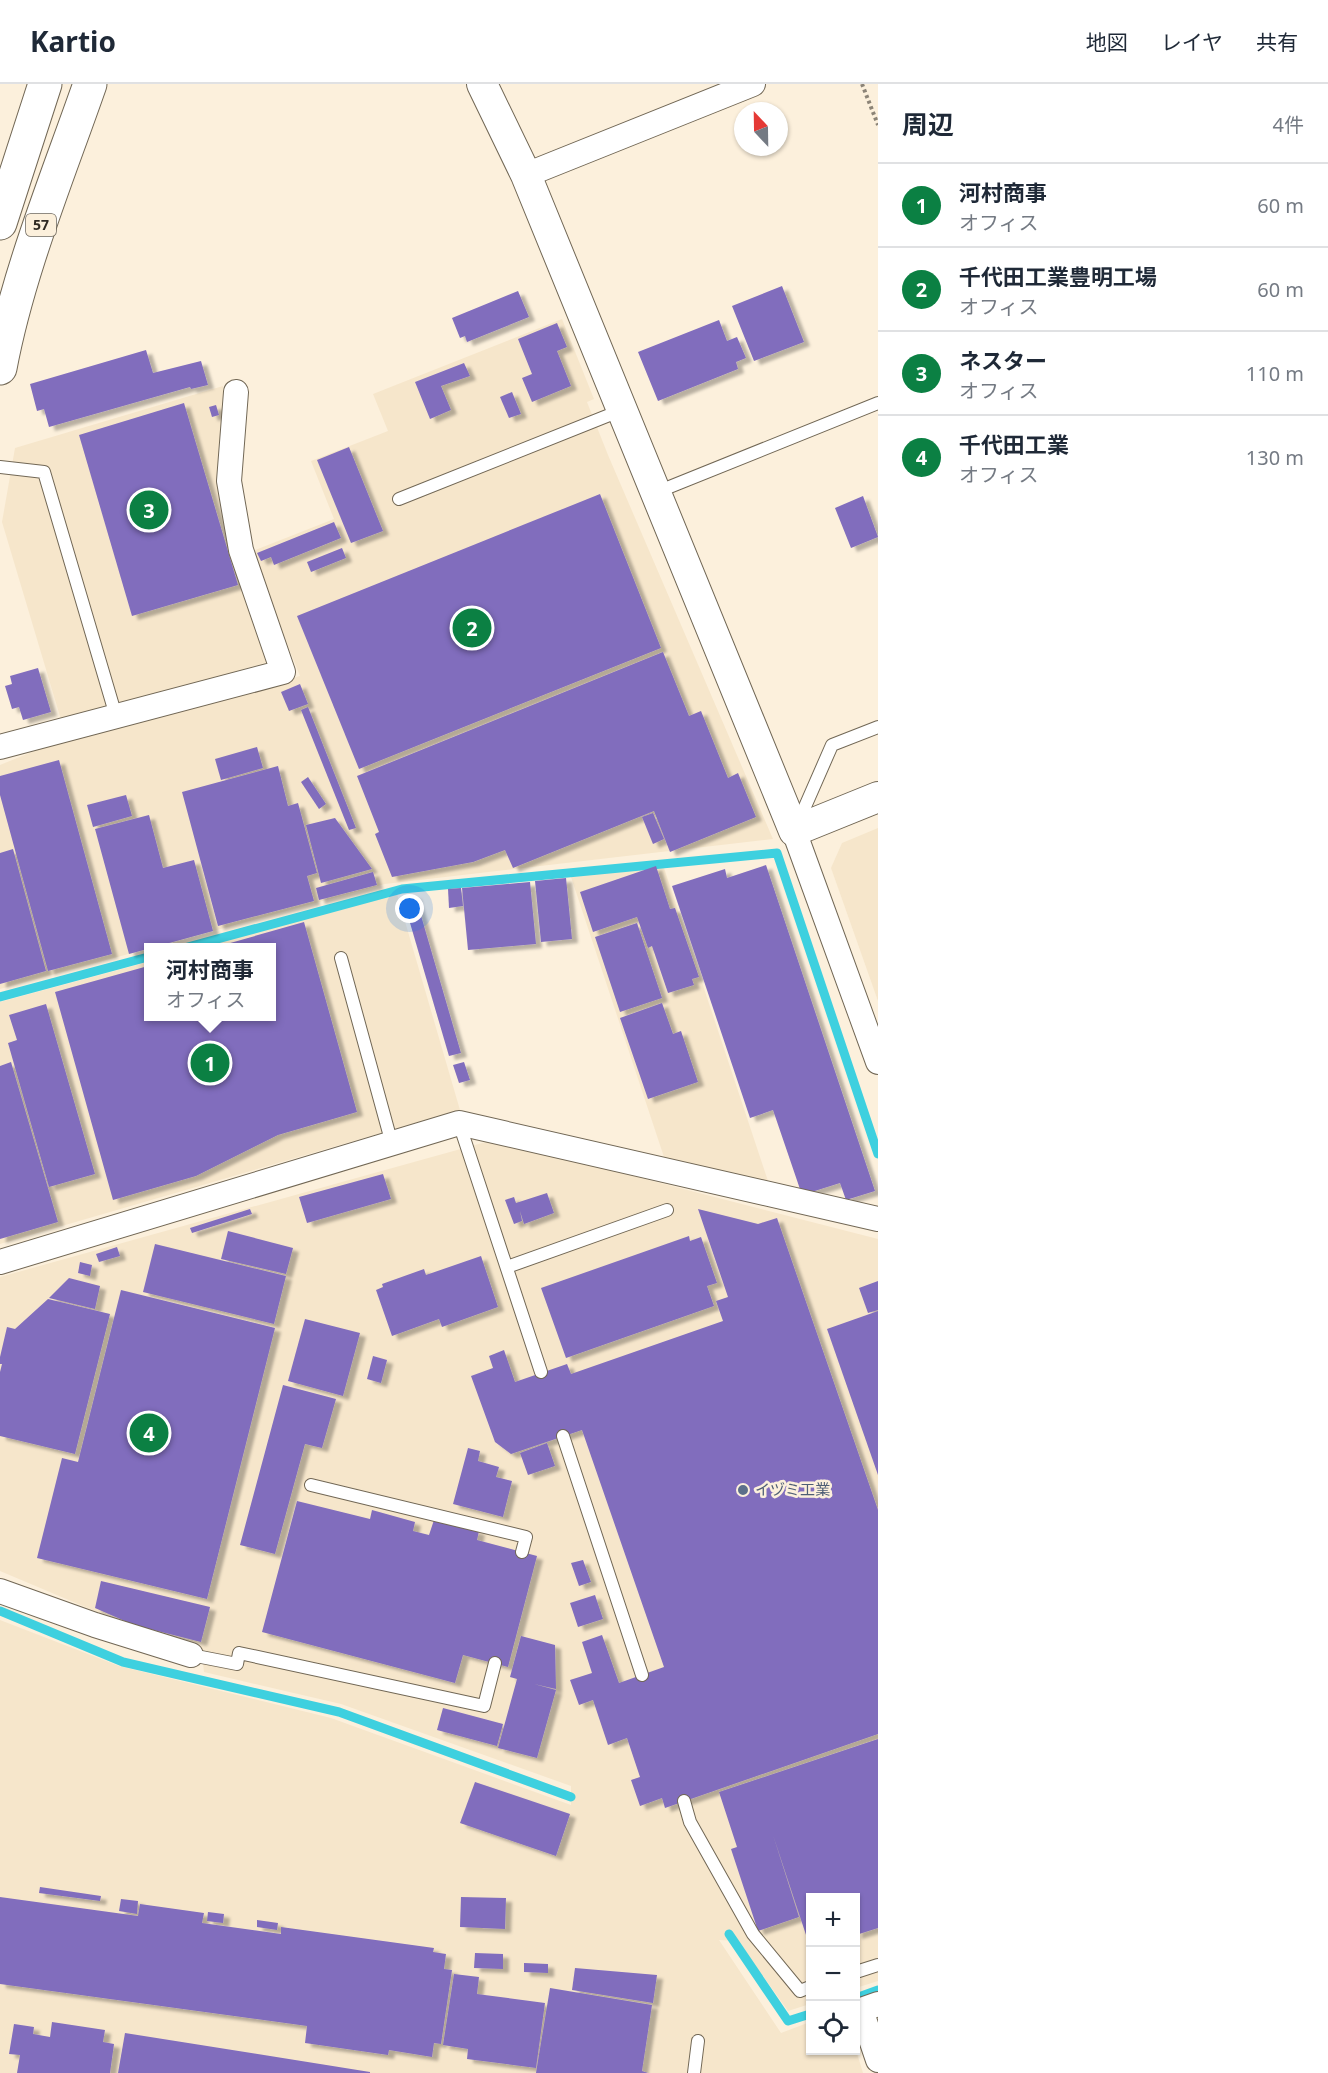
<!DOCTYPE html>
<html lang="ja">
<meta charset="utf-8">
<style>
:root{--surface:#fff;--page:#f2f2f3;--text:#1f2937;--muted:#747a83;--line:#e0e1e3;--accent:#0b8043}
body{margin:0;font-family:"Noto Sans","Noto Sans JP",sans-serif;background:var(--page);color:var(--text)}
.controls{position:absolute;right:18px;bottom:18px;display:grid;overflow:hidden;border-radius:0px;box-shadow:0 2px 4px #0004}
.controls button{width:54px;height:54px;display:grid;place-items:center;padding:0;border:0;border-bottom:2px solid var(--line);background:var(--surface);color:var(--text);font:30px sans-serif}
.compass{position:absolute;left:734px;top:18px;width:54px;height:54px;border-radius:50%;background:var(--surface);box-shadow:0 2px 4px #0004;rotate:338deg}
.you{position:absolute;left:410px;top:825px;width:21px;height:21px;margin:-15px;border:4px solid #fff;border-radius:50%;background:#1a73e8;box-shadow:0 0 0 9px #1a73e833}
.badge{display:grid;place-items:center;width:39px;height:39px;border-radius:50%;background:var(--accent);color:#fff;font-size:20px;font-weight:700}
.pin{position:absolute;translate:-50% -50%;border:3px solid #fff;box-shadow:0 2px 6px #0006}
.popup{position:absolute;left:144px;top:859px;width:132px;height:78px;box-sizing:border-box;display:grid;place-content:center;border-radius:0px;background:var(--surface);filter:drop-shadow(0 2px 4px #0005);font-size:20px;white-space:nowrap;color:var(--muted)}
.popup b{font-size:22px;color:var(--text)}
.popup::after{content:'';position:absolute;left:50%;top:100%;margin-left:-12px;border:12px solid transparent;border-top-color:var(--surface)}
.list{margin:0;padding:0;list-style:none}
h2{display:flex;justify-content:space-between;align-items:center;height:78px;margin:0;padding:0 24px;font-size:26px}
h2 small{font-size:20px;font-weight:400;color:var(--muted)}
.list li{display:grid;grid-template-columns:39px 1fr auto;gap:18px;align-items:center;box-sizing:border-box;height:84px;padding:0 24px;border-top:2px solid var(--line)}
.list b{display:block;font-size:22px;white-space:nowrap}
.list p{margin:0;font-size:20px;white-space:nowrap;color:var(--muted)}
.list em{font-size:20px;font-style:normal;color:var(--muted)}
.icon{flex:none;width:33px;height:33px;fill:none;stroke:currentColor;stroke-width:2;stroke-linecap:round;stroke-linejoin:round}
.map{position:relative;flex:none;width:878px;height:1989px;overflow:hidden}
header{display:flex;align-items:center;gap:36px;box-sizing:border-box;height:84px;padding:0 30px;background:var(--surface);border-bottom:2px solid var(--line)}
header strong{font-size:28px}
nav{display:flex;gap:33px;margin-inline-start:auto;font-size:21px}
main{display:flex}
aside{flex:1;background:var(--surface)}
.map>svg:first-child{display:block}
.built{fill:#f6e6cb}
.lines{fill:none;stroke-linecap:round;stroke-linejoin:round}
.stream{stroke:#3ed0df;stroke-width:9}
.building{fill:#816dbd;filter:url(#shadow)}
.service-casing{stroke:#716755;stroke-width:14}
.minor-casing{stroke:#716755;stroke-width:26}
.tertiary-casing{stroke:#716755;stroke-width:32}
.primary-casing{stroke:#716755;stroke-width:35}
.path{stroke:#8c8477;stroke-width:4;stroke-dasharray:3 3;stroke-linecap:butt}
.service{stroke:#fff;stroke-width:12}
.minor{stroke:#fff;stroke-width:24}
.tertiary{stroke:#fff;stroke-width:30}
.primary{stroke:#fff;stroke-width:33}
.service-dot{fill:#5c6f8a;stroke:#fcf0dc;stroke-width:2}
.labels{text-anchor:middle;stroke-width:5;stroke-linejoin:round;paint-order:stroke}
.shield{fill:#fcf0dc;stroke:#6c655a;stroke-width:1.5}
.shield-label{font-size:14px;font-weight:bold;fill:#2f2a23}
.service-label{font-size:15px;fill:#4e5e75;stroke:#fcf0dc;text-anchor:start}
</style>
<header>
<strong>Kartio</strong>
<nav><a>地図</a><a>レイヤ</a><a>共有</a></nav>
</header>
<main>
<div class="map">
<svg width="878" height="1989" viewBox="0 0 878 1989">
<defs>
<filter id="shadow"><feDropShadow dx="6" dy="4" stdDeviation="1.5" flood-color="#0004"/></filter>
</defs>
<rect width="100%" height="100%" fill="#fcf0dc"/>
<!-- built -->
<g class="built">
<path d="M562 235 594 315 587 318 608 371 773 755 385 800 0 905V681L49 661 300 592 250 468 334 435 311 377 388 347 373 310Z"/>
<path d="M223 302 221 390 268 578 62 639 2 438 15 364Z"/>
<path d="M878 744V917L831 784 842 759Z"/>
<path d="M663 781 770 1103 665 1076 571 793Z"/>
<path d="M397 810 460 1026 0 1160V918L148 878V932H272V864L200 863Z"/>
<path d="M493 1056 878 1155V1897L856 1904V1814H810V1920L788 1927 738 1857 719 1856 781 1949 810 1938V1966H856L863 1989H0V1536L119 1582 331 1634 571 1721V1702L341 1620 204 1588 201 1562 135 1544 0 1487V1193Z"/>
</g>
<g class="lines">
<!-- stream -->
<g class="stream">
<path d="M184 864 402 805 777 769 878 1070"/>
<path d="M0 913 148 873"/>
<path d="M0 1527 123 1578 339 1628 571 1713"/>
<path d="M729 1850 788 1937 810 1930"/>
<path d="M856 1914 878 1906"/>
</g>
</g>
<!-- building -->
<g class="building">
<path d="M782 202 804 258 754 277 732 222Z"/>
<path d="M518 207 529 233 467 258 465 252 460 254 452 234Z"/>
<path d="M719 236 727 257 737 253 746 274 736 278 738 285 658 317 638 268Z"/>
<path d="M557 239 567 263 557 267 571 302 532 318 522 294 532 290 518 255Z"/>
<path d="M146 266 153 289 201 277 208 301 191 305 190 303 49 343 44 325 37 327 30 300Z"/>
<path d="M464 279 470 292 441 302 451 326 430 335 415 298Z"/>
<path d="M512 308 521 330 509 334 500 313Z"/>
<path d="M184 319 238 501 132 532 79 351Z"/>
<path d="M216 321 219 331 212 333 209 323Z"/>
<path d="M349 363 383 447 351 459 317 376Z"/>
<path d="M600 410 661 564 359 685 297 532Z"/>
<path d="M863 412 878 453 851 464 835 424Z"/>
<path d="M334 438 341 454 274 481 271 473 261 477 257 469Z"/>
<path d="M342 464 346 474 311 488 307 478Z"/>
<path d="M663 568 689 632 701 627 728 694 738 689 756 733 670 768 654 727 513 784 505 766 473 778 392 793 375 750 379 748 357 692Z"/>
<path d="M38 584 51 628 23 636 19 623 12 625 5 602 12 600 10 592Z"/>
<path d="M300 600 308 620 289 627 281 608Z"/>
<path d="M308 623 356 744 349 746 301 626Z"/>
<path d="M257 663 263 684 221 696 215 675Z"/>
<path d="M59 676 112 870 48 887 0 711V692Z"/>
<path d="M278 682 288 722 298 719 317 789 307 792 314 817 218 842 182 708Z"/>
<path d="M308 693 326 720 319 725 301 698Z"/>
<path d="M126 711 132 732 93 743 87 721Z"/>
<path d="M653 729 664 755 653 760 642 733Z"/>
<path d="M149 731 163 784 194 776 213 847 129 870 95 745Z"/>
<path d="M335 734 372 785 321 799 306 741Z"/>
<path d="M13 765 46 887 0 900V769Z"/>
<path d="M766 781 875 1107 846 1116 840 1099 802 1111 773 1026 750 1034 672 802 725 785 727 794Z"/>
<path d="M656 782 670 825 675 824 699 893 692 895 694 901 668 909 652 862 648 864 637 833 593 848 580 808Z"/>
<path d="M373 788 377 801 319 816 316 804Z"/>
<path d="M566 794 572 855 541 858 535 797Z"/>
<path d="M530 798 536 860 468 866 462 804Z"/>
<path d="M461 804 463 822 449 824 448 805Z"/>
<path d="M415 811 461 969 449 972 403 815Z"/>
<path d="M304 838 357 1028 278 1051 196 1092 113 1116 55 908 148 882V932H272V864L216 863Z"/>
<path d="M637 839 662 914 620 928 595 853Z"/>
<path d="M662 919 673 950 681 947 698 998 648 1015 620 934Z"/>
<path d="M46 920 95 1090 49 1103 8 959 17 956 9 931Z"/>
<path d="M11 978 58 1138 0 1155V982Z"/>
<path d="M464 978 470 996 459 999 453 981Z"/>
<path d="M383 1090 391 1115 307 1139 299 1113Z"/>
<path d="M547 1109 554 1129 524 1140 520 1127 522 1137 514 1140 505 1116 514 1113 516 1119Z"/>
<path d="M250 1125 252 1130 192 1149 190 1144Z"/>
<path d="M698 1125 758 1140 777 1134 878 1426V1650L665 1724 662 1714 640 1722 631 1696 640 1693 627 1654 608 1661 593 1616 579 1621 570 1596 592 1589 582 1558 602 1551 619 1599 664 1583 582 1346 511 1370 495 1358 471 1292 493 1284 489 1272 504 1266 515 1298 567 1280 571 1290 723 1237 716 1217 728 1213Z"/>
<path d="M228 1147 293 1164 286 1190 221 1175Z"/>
<path d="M689 1152 690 1157 701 1153 717 1199 707 1202 714 1222 566 1274 541 1204Z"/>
<path d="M155 1160 286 1192 274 1240 143 1208Z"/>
<path d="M117 1163 120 1172 99 1178 96 1170Z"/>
<path d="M481 1172 498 1223 442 1243 439 1235 392 1252 376 1206 383 1203 382 1200 424 1185 426 1191Z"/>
<path d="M80 1178 92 1181 90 1192 78 1189Z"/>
<path d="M69 1194 100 1202 95 1225 49 1214Z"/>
<path d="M878 1197V1226L868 1229 859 1204Z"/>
<path d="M121 1206 275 1244 207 1515 37 1474 62 1374 78 1378Z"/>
<path d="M48 1215 110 1230 75 1370 0 1352V1288L2 1280H0V1273L7 1243 15 1245Z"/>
<path d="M878 1227V1391L827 1245Z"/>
<path d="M305 1235 360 1249 343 1312 288 1297Z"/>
<path d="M373 1272 387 1276 381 1299 367 1295Z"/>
<path d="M283 1301 336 1315 322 1364 305 1360 275 1470 240 1461Z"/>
<path d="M547 1359 555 1382 528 1391 520 1369Z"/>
<path d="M468 1364 480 1367 478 1377 499 1383 496 1393 512 1397 503 1433 453 1420Z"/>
<path d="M297 1417 370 1435 372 1426 415 1438 413 1447 429 1451 434 1436 479 1447 477 1456 537 1472 508 1583 463 1571 455 1599 262 1548Z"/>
<path d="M583 1476 591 1498 579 1502 571 1479Z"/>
<path d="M101 1497 210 1523 201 1558 134 1541 95 1524Z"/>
<path d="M595 1511 603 1535 578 1543 570 1519Z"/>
<path d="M521 1552 555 1561 556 1605 534 1600 556 1606 537 1674 498 1664 517 1595 510 1593Z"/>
<path d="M443 1624 503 1640 497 1662 437 1646Z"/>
<path d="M878 1655V1844L856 1851V1814H810V1863L773 1751 799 1833 758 1847 731 1765 737 1763 719 1708Z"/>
<path d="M475 1698 570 1730 556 1772 460 1739Z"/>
<path d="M40 1803 101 1812 100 1817 39 1809Z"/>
<path d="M0 1813 138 1832 140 1820 204 1829 202 1839 281 1850V1843L434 1864 433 1868 446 1870 444 1885 452 1886 441 1960 434 1959 432 1973 389 1966 388 1971 305 1959 307 1942 0 1900Z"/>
<path d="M461 1813 506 1814 505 1845 460 1843Z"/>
<path d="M121 1815 138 1817 137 1830 119 1827Z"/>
<path d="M208 1828 224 1830 223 1839 207 1837Z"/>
<path d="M257 1836 278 1839 277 1846 257 1843Z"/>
<path d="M475 1869 503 1870V1885L474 1884Z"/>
<path d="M524 1879 548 1880V1889L524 1888Z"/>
<path d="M575 1884 657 1891 653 1919 572 1906Z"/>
<path d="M454 1890 479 1893 477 1910 545 1919 536 1984 467 1975 468 1965 443 1961Z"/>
<path d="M550 1904 652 1921 642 1987 648 1989H536Z"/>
<path d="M52 1938 105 1946 103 1958 114 1960 110 1989H17L20 1971 9 1970 14 1940 34 1943 33 1950 50 1953Z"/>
<path d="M125 1949 370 1988V1989H118Z"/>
</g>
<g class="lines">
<defs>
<g id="service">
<path d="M0 383 44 388 116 632"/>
<path d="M657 408 878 319"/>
<path d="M399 415 622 326"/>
<path d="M797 741 832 661 878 643"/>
<path d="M341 874 392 1060"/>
<path d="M459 1039 541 1288"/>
<path d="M507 1183 667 1126"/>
<path d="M563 1352 642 1591"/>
<path d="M311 1401 526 1453 522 1468"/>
<path d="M191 1571 237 1580 239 1569 484 1622 495 1579"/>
<path d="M684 1717 690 1738 753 1850 800 1907 810 1903"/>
<path d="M856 1888 878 1881"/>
<path d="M694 1989 698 1957"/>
</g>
<g id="minor">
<path d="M526 91 753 0"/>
<path d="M0 663 283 588 241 466 229 397 236 308"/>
<path d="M794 747 878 978"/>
<path d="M0 1178 459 1039 878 1135"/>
<path d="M0 1507 95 1541 191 1571"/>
<path d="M878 1920 861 1926 878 1976"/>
</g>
<path id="tertiary" d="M482 0 526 91 794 747 878 713"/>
<g id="primary">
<path d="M0 139 45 0"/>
<path d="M0 284C18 188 58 92 90 0"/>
</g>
</defs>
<!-- service casing -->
<use href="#service" class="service-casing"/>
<!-- minor casing -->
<use href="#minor" class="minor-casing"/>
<!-- tertiary casing -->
<use href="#tertiary" class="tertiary-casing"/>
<!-- primary casing -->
<use href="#primary" class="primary-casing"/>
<!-- path -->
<path class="path" d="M862 0 878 41"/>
<!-- service -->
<use href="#service" class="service"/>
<!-- minor -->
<use href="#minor" class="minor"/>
<!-- tertiary -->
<use href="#tertiary" class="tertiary"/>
<!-- primary -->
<use href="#primary" class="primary"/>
</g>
<!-- markers -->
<circle class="service-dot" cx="743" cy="1406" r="6"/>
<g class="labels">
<!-- shield labels -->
<rect class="shield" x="26" y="130" width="30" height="22" rx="4.5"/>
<g class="shield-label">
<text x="41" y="146">57</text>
</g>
<!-- service labels -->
<g class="service-label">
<text x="755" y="1411">イヅミ工業</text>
</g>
</g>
</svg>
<div class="controls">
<button>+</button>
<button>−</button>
<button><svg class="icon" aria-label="locate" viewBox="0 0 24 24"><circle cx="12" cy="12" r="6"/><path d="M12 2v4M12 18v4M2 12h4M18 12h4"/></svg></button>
</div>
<svg class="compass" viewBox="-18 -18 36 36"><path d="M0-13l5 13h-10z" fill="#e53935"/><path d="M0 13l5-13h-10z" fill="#747a83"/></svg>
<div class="you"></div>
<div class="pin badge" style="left:210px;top:979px">1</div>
<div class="popup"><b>河村商事</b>オフィス</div>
<div class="pin badge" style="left:472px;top:544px">2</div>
<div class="pin badge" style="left:149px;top:426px">3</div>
<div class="pin badge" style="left:149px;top:1349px">4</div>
</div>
<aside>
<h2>周辺<small>4件</small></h2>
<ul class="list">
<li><span class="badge">1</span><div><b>河村商事</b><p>オフィス</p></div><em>60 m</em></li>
<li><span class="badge">2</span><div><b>千代田工業豊明工場</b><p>オフィス</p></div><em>60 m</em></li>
<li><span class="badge">3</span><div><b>ネスター</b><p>オフィス</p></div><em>110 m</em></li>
<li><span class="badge">4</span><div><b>千代田工業</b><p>オフィス</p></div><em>130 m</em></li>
</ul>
</aside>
</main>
